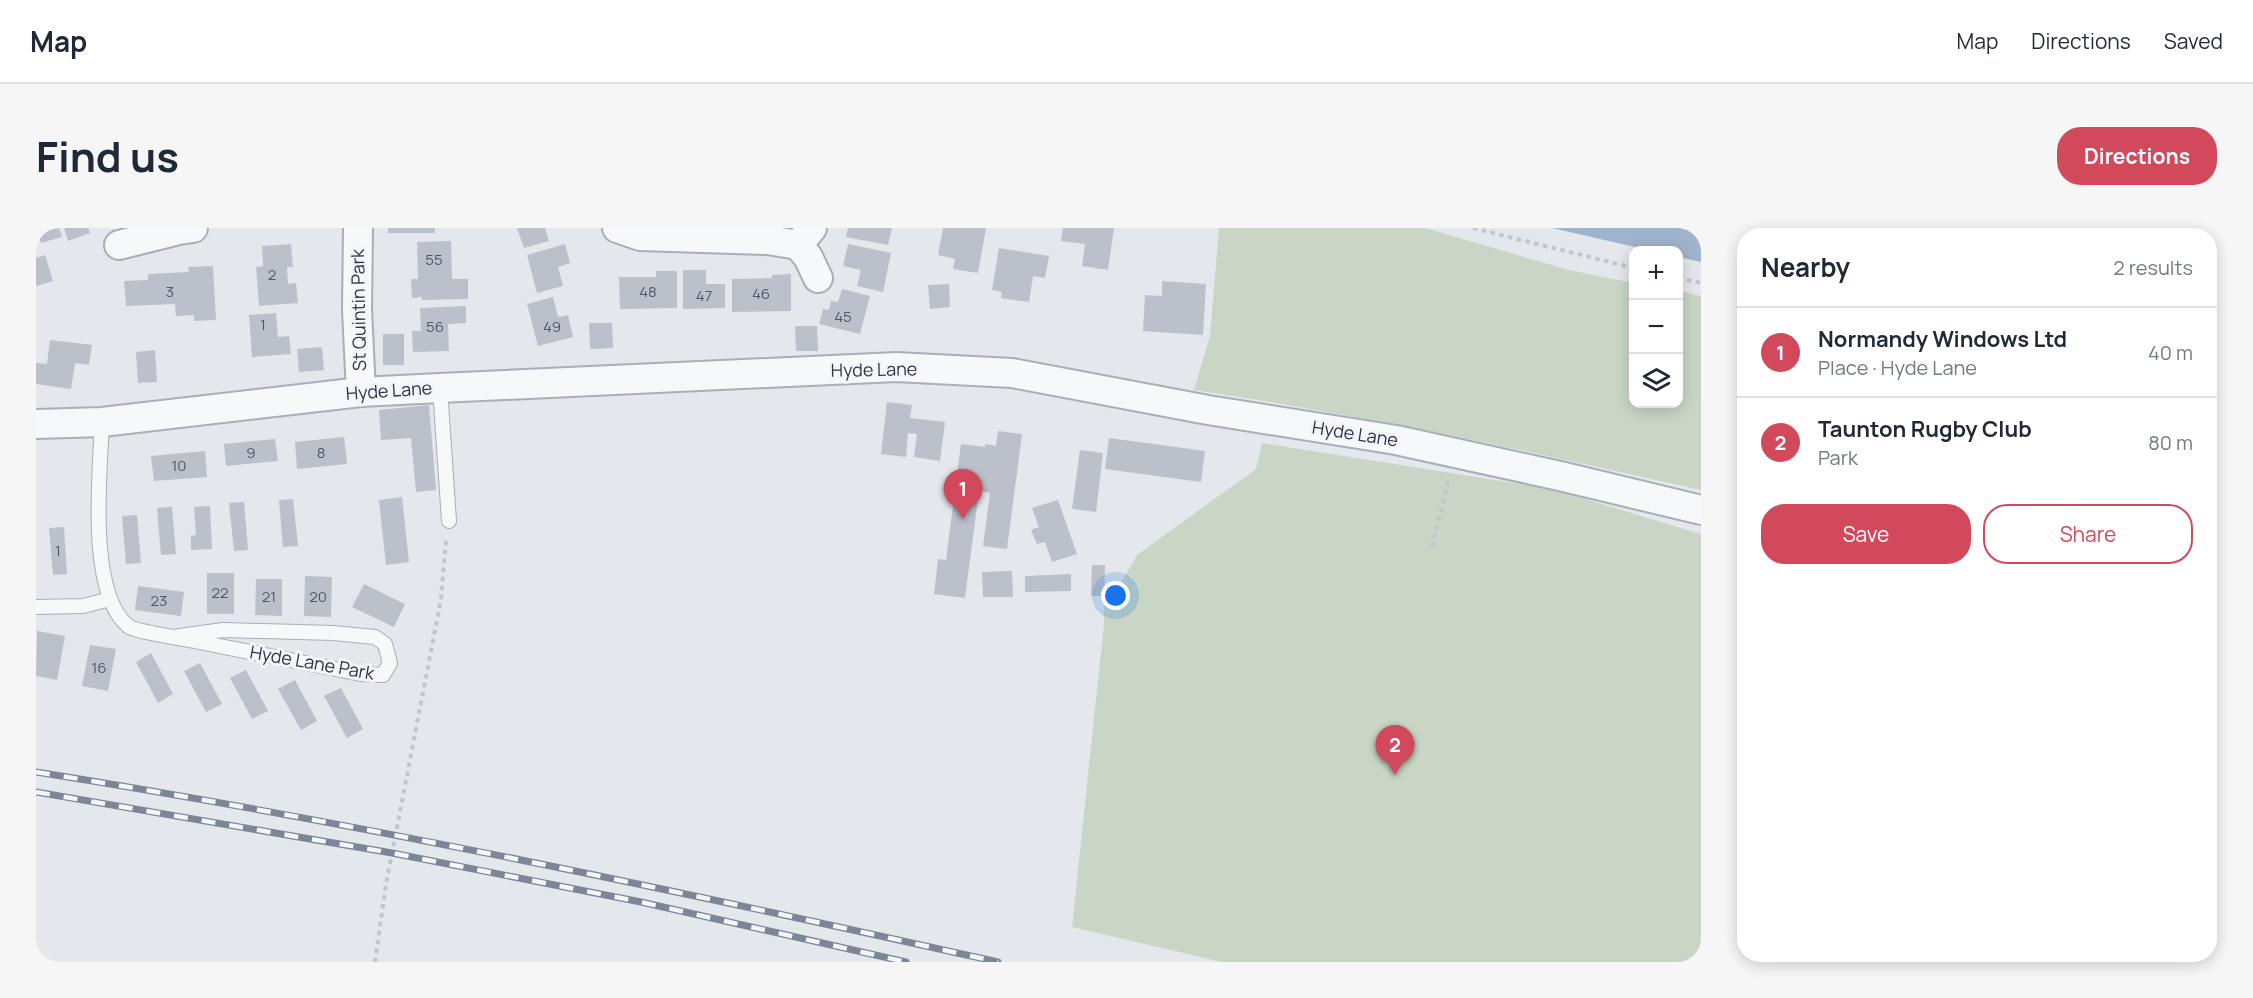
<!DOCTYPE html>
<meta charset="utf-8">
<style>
:root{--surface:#fff;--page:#f6f6f7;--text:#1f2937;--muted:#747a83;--line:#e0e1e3;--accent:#d1495b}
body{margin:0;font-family:Manrope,sans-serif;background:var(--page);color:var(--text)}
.controls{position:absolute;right:18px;top:18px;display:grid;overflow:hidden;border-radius:12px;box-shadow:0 3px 15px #0003}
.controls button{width:54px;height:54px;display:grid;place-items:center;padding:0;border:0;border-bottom:2px solid var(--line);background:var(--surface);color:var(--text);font:30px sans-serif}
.you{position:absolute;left:1080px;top:368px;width:21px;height:21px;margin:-15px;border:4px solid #fff;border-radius:50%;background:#1a73e8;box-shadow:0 0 0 9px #1a73e833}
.badge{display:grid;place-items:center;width:39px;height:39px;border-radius:50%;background:var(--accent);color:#fff;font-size:20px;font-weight:700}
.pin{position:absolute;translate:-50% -50px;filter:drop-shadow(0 2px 3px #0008)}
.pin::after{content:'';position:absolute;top:32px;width:21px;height:18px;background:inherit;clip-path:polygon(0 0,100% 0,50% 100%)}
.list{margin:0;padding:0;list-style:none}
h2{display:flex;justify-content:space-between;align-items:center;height:78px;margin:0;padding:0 24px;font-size:26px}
h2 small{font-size:20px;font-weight:400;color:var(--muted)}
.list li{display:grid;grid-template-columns:39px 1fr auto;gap:18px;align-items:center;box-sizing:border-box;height:90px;padding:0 24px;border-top:2px solid var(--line)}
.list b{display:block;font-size:22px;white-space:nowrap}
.list p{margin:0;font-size:20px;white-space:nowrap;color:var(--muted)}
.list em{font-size:20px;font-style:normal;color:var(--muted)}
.actions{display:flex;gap:12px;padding:18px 24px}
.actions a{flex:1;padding:14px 0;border:2px solid var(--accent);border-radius:24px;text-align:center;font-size:21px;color:var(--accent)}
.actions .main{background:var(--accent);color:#fff}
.icon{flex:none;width:33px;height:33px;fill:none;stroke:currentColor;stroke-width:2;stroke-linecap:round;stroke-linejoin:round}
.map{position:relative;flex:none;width:1665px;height:734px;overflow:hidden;border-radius:24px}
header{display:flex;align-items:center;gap:36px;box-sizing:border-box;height:84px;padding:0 30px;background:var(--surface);border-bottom:2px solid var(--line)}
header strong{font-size:28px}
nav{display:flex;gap:33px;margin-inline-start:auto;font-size:21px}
.intro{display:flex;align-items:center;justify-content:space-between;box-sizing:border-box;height:144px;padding:0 36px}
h1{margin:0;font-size:42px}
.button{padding:15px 27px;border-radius:24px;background:var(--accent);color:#fff;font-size:21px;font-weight:700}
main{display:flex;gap:36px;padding:0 36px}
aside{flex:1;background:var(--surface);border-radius:24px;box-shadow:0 3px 15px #0003}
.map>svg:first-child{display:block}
.green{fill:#c9d6c5}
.water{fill:#9fb4cc}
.building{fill:#bbc0ca}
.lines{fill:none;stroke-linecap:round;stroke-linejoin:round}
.lane-casing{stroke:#a9aeb7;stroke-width:16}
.street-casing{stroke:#a9aeb7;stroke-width:32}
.path{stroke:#c2c5cb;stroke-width:4;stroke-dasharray:4.5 4.5;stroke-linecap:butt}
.lane{stroke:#f7f8fa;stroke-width:14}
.street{stroke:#f7f8fa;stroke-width:28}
.rail-casing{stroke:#7d8696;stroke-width:7}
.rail{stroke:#f4f6f9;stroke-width:4.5;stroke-dasharray:14;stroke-linecap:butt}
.labels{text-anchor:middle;stroke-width:6;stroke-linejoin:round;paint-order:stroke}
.number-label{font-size:15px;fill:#4f5766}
.street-label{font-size:18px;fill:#2b3445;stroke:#f4f6f9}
</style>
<header>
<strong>Map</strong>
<nav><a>Map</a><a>Directions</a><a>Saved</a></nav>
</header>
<div class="intro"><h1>Find us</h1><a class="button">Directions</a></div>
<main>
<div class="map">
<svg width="1665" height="734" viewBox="0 0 1665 734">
<rect width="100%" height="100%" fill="#e4e7ec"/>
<!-- green -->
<g class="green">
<path d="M1183 0H1389L1533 42 1597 55 1598 176H1642L1643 63 1665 68V262C1497 224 1328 187 1158 162L1174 108Z"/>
<path d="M1226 215 1516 261 1665 306V734H1186L1036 699 1068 396V372H1075L1101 327 1220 241Z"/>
</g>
<!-- water -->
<path class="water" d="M1516 0H1665V34L1643 29 1642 22H1612Z"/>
<!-- building -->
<g class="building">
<path d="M0 0H23L26 9 5 15Z"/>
<path d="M28 0H52L54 5 32 13Z"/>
<rect x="352" y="0" width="47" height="5"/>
<path d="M481 0H509L513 13 488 20Z"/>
<path d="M812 0H856L852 17 810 9Z"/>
<path d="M907 0H950L942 45 917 41 919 31 902 27Z"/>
<path d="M1027 0H1078L1072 42 1046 38 1049 16 1025 13Z"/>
<path d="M415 13 416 51H432V71L386 72V69L376 70 375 51H382L381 14Z"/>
<path d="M255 16 257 39H251L252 56 260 55 262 75 223 78 220 39 227 38 226 18Z"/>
<path d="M529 16 534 35 522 39 527 58 501 65 491 27Z"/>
<path d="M812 16 855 25 847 64 821 58 825 42 807 38Z"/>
<path d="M963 20 1013 28 1009 50 997 48 993 74 965 70 966 64 956 62Z"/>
<path d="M9 27 17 53 0 58V30Z"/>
<path d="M177 38 180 92 158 93V87L140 88 139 76 90 78 88 53 112 52V46L153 44 152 39Z"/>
<path d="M647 42H670V56H689V80L647 81Z"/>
<path d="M620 43H641V80L584 81 583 49H620Z"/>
<path d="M755 46V83L696 84V51L736 50V47Z"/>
<path d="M1126 53 1170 56 1167 107 1107 103 1109 67 1126 68Z"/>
<path d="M913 56 914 79 894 81 892 57Z"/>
<path d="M806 61 834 68 824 106 783 96 787 81 793 82 795 73 802 74Z"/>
<path d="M517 69 522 89 532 87 537 109 502 118 491 76Z"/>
<path d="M430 78V95L412 96 413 123 377 124 376 103H385L384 80Z"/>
<path d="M240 85 242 109 253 108 255 126 216 129 213 87Z"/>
<path d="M553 95H576L577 120 554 121Z"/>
<path d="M759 98H781L782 123H760Z"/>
<rect x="347" y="106" width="21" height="31"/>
<path d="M14 112 56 117 53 137 39 135 35 161 0 156V135L11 136Z"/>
<path d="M286 119 288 142 263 144 261 121Z"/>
<path d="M119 122 121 154 102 155 100 124Z"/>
<path d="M851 174 876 177 874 190 909 194 904 233 878 229 881 206 872 205 870 229 845 226Z"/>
<path d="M393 177 400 262 380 264 375 210 345 212 343 182Z"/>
<path d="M962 203 986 206 971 321 947 318 954 265 943 263 929 370 898 366 902 331 910 332 925 216 949 219V216L960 218Z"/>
<path d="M308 209 311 236 261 241 259 214Z"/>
<path d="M1073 210 1169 223 1165 254 1069 241Z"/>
<path d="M239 211 242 233 190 238 188 216Z"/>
<path d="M1044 222 1067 225 1060 284 1036 281Z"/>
<path d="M169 223 171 249 118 253 115 228Z"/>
<path d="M366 269 373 334 350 337 343 272Z"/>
<path d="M257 271 262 318 247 319 243 272Z"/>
<path d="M1022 272 1041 326 1016 334 1009 314 1001 316 995 302 1003 299 996 280Z"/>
<path d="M208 274 212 322 198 323 193 275Z"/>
<path d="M174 278 176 321 155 322V308L160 307 158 279Z"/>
<path d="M136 279 140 326 125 327 121 280Z"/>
<path d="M101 287 105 335 90 336 86 288Z"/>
<path d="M28 299 31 346 17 347 13 300Z"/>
<path d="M1056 337H1069L1068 368H1055Z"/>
<path d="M976 343 977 369H947L946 344Z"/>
<rect x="171" y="345" width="27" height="41"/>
<path d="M1035 346V363L989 364V348Z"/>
<path d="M269 348 296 349 295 389 268 388Z"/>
<path d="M220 351H246V388L219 387Z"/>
<path d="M328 356 369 376 358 399 316 379Z"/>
<path d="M102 358 148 364 145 388 99 382Z"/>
<path d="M1 403 29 408 21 452 0 448Z"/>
<path d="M54 417 80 421 72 463 46 458Z"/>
<path d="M115 425 137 466 122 475 100 434Z"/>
<path d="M164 435 186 476 170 484 148 443Z"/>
<path d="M210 442 232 483 216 491 194 450Z"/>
<path d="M259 452 281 493 265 502 242 461Z"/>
<path d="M305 460 327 501 311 510 288 468Z"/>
</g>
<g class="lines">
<defs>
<g id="lane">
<path d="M404 160 413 293"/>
<path d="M66 194C64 244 51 364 92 398 99 404 146 410 158 413L325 446 347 447 354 435 349 416 339 409 297 405 187 402 137 409"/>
<path d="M0 379 47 378 74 371"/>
</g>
<g id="street">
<path d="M322 0 321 82 325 164"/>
<path d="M581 0 604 8 732 12 762 17 776 0"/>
<path d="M83 17 143 2 157 0"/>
<path d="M762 17 772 29 782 50"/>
<path d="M0 196 66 194 325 164 404 160 860 139 976 145 1172 182 1360 212 1524 248 1665 282"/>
</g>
</defs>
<!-- lane casing -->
<use href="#lane" class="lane-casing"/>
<!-- street casing -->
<use href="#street" class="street-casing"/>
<!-- path -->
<g class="path">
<path d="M1437 0 1598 40"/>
<path d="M1642 50 1665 55"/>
<path d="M1396 319 1413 250"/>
<path d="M339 734 350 656 405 371 410 312"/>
</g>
<!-- lane -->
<use href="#lane" class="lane"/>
<!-- street -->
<use href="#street" class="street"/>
<defs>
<g id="rail">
<path d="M0 544C323 595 643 663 962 734"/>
<path d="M0 564 356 625 605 674 870 734"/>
</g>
</defs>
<!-- rail casing -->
<use href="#rail" class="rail-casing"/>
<!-- rail -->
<use href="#rail" class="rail"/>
</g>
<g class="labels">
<!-- number labels -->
<g class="number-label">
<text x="398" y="37">55</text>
<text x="236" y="52">2</text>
<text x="134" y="69">3</text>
<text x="612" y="69">48</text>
<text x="725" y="71">46</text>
<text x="668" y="73">47</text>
<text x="807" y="94">45</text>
<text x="227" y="102">1</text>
<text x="399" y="104">56</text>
<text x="516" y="104">49</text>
<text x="215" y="230">9</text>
<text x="285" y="230">8</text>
<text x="143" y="243">10</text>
<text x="22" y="328">1</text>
<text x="184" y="370">22</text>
<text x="233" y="374">21</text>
<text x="282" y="374">20</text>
<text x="123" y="378">23</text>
<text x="63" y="445">16</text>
</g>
<!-- street labels -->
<g class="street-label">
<text transform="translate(323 82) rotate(-91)" y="6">St Quintin Park</text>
<text transform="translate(838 142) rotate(-1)" y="6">Hyde Lane</text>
<text transform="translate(353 163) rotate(-4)" y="6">Hyde Lane</text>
<text transform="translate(1319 206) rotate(9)" y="6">Hyde Lane</text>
<text transform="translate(276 435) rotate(10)" y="6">Hyde Lane Park</text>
</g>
</g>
</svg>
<div class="controls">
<button>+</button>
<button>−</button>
<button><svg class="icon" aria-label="layers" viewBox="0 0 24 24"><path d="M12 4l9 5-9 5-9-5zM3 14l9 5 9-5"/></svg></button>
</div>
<div class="you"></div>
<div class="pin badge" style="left:927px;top:291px">1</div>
<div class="pin badge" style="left:1359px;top:547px">2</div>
</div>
<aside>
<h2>Nearby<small>2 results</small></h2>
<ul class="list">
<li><span class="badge">1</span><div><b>Normandy Windows Ltd</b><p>Place · Hyde Lane</p></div><em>40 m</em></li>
<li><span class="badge">2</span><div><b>Taunton Rugby Club</b><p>Park</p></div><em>80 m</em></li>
</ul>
<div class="actions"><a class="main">Save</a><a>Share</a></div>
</aside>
</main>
